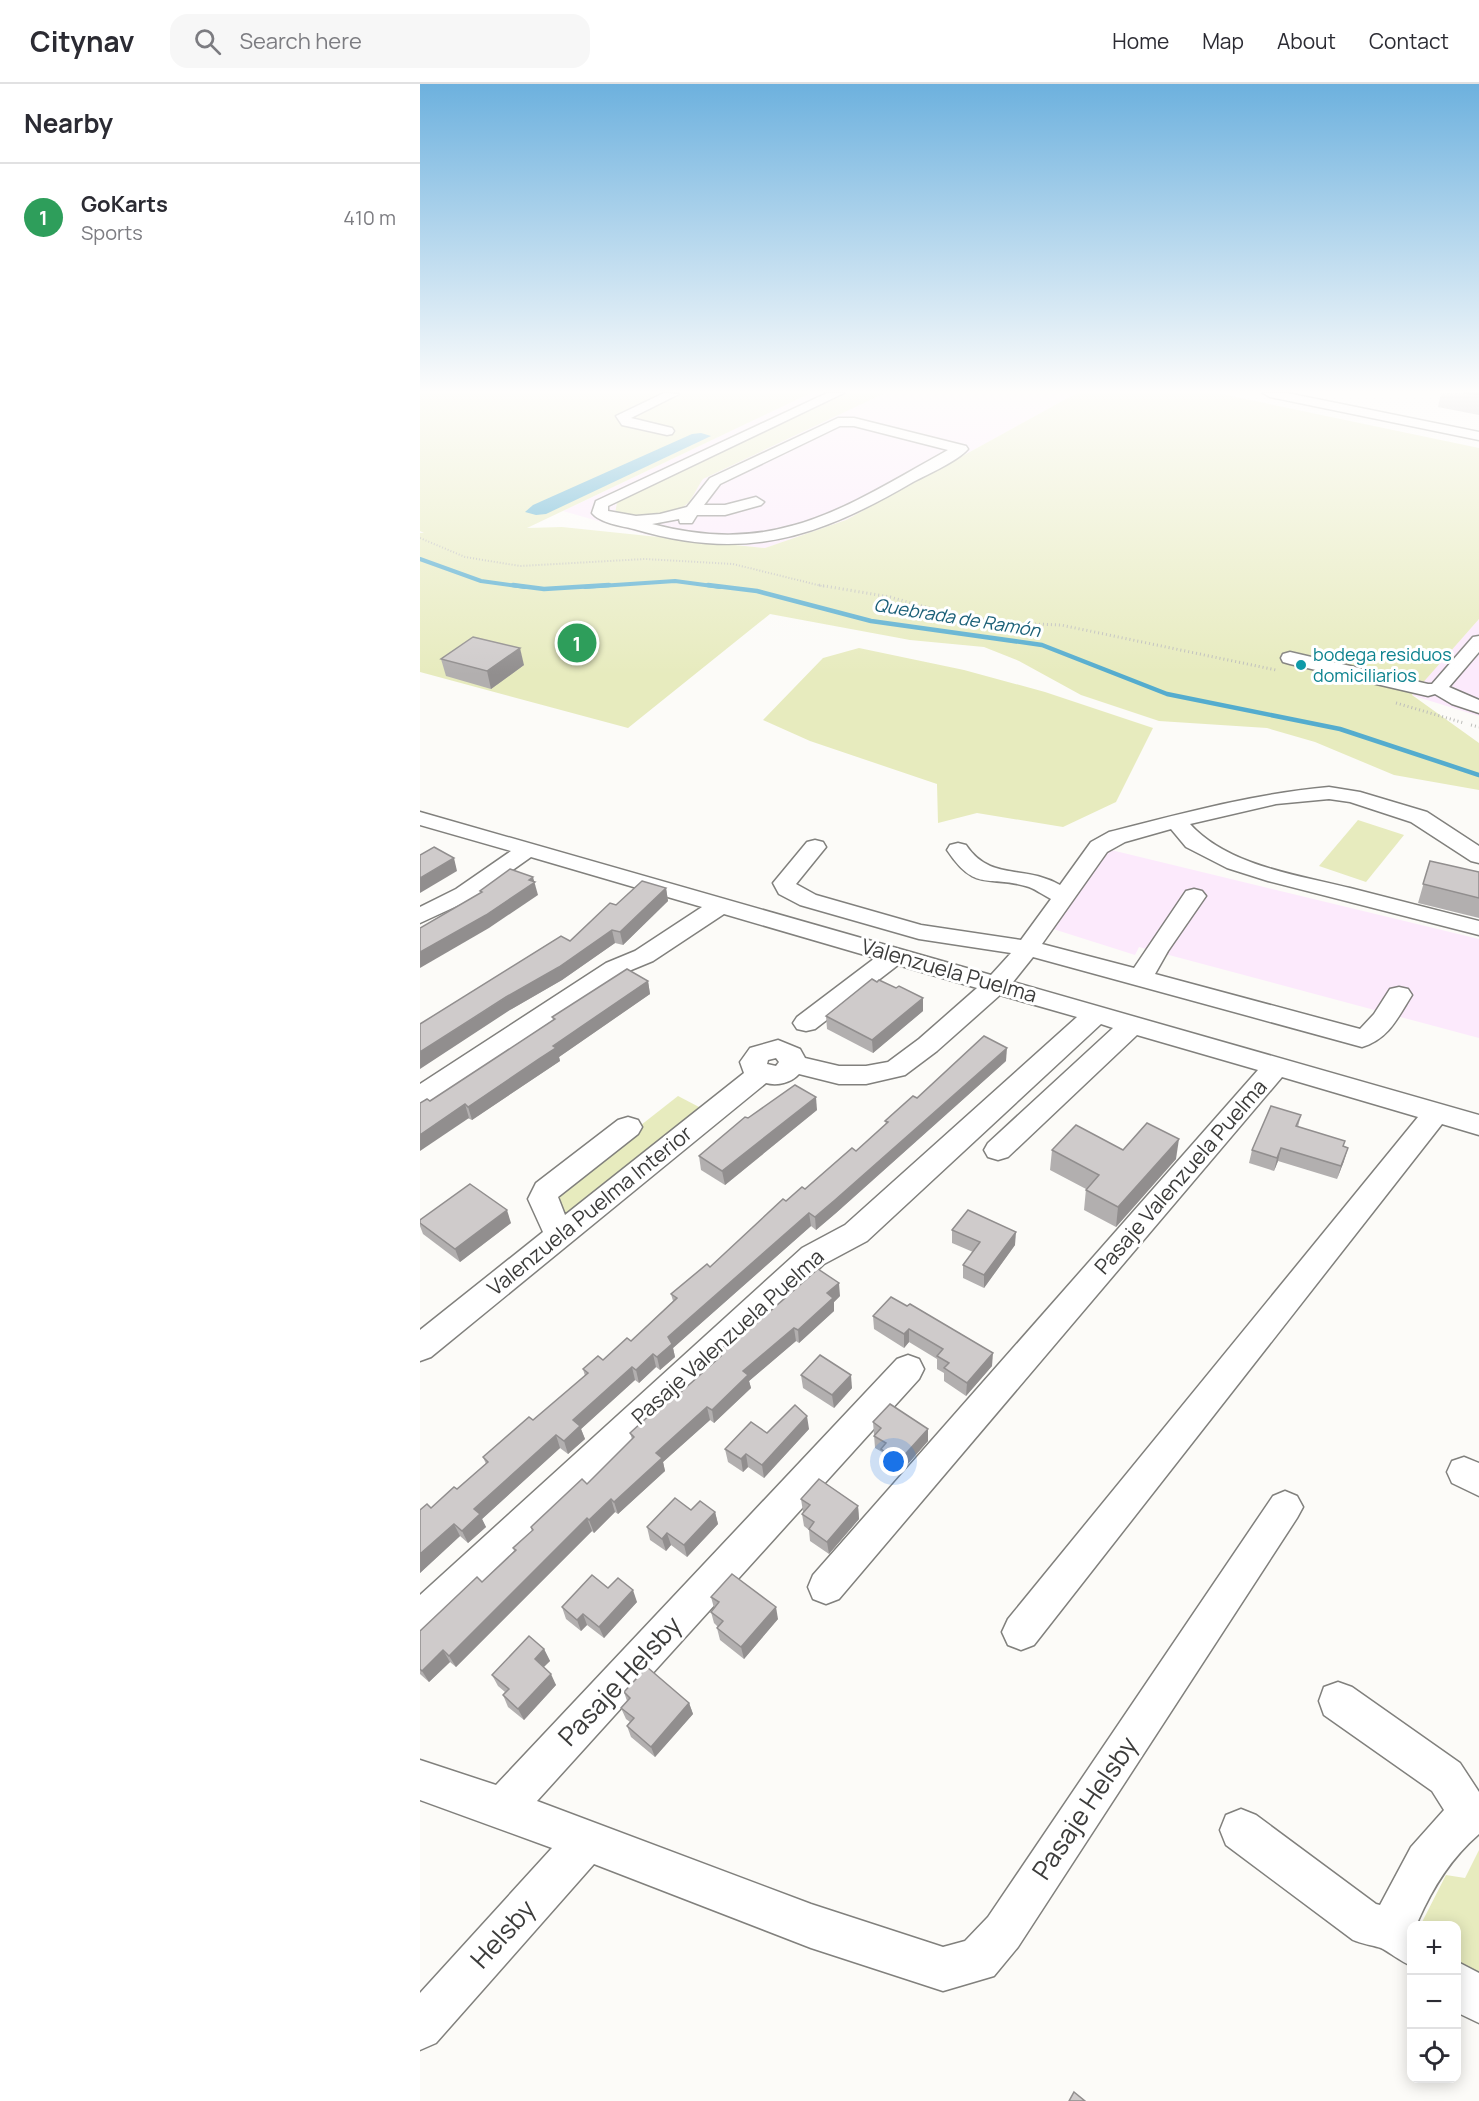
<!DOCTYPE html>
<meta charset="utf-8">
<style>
:root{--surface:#fff;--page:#f7f7f7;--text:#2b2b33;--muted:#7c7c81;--line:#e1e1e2;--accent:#d93025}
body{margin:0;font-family:Manrope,sans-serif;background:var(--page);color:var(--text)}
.controls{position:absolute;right:18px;bottom:18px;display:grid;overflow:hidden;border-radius:12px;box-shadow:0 3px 15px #0003}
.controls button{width:54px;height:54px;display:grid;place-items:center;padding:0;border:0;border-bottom:2px solid var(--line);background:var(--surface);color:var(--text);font:30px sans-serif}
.you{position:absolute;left:474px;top:1378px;width:21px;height:21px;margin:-15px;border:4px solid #fff;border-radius:50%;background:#1a73e8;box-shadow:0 0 0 9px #1a73e833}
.badge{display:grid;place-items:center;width:39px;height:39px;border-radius:50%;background:var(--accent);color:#fff;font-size:20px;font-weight:700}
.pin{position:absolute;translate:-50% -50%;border:3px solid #fff;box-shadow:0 2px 6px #0006}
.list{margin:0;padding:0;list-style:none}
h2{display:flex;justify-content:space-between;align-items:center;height:78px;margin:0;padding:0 24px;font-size:26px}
h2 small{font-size:20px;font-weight:400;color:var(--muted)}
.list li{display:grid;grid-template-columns:39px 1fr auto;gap:18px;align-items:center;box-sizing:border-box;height:108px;padding:0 24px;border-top:2px solid var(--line)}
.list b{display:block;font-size:22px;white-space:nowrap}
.list p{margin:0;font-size:20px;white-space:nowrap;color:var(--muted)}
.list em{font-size:20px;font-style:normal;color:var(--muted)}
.icon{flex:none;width:33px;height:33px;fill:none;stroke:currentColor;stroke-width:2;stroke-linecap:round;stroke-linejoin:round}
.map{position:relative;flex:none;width:1059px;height:2017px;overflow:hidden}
header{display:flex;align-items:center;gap:36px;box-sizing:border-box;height:84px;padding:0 30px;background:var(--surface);border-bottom:2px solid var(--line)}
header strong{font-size:28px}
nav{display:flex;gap:33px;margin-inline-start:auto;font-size:21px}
.search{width:420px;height:54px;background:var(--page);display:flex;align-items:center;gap:15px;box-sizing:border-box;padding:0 21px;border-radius:18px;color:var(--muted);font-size:22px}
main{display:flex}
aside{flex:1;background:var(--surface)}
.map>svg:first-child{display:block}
.industrial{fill:#fceafc}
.green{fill:#e7ebbe}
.water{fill:#54acce}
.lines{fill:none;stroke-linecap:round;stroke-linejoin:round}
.stream-far1{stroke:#54acce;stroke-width:4}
.stream{stroke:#54acce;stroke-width:4.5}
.minor-casing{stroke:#81807d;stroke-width:3}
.path-far1{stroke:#bebebb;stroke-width:2;stroke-dasharray:1 2;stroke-linecap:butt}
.path{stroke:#bebebb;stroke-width:3;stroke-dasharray:1 3;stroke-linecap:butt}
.minor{fill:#fff;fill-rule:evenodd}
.wall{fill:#b2afaf}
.shaded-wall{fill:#918e8e}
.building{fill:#cfcbcb;stroke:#918e8e;stroke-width:1.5}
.culture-dot{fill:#0f9aa8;stroke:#fff;stroke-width:2}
.labels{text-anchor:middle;stroke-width:6;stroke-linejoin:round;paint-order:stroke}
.far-water-label{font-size:18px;font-style:italic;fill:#1a5f77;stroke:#fff}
.far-culture-label{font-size:18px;fill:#0d838f;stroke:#fff;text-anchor:start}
.street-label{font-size:21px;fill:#3c3c3b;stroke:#fff}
.near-street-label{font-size:26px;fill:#3c3c3b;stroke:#fff}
</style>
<header>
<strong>Citynav</strong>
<div class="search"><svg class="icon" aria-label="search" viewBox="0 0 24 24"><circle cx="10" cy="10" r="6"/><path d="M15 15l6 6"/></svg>Search here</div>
<nav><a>Home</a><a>Map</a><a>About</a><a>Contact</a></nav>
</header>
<main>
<aside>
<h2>Nearby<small></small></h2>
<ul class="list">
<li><span class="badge" style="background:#2e9e5b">1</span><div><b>GoKarts</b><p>Sports</p></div><em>410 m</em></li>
</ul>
</aside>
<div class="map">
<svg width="1059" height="2017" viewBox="0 0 1059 2017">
<rect width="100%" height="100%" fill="#fcfbf8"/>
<!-- industrial -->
<g class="industrial">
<path d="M391 309H657L426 436 345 464 227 451 143 427Z"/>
<path d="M1059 535V632L991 611Z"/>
<path d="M687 765 1059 855V954L719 863 715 871 630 844Z"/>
</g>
<!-- green -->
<g class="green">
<path d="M0 309H391L107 444 142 443 345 464 426 436 657 309H797L1059 364V535L992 611 1059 659V706L974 691 895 658 847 644 739 637 661 611 599 577 564 563 490 556 350 530 208 644 0 588V449H4L0 447Z"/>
<path d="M425 309H465L283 395C278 402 274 412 268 419 251 435 215 436 195 429L197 419 205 411Z"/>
<path d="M439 564 544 586 625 608 733 644 696 718 643 743 557 729 518 739 517 700 390 657 343 636 403 574Z"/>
<path d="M938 736 984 751 946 798 899 782Z"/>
<path d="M258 1012 281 1024 141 1134 132 1111Z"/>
<path d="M1059 1766V1892L1037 1875 1036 1842H1000L1026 1791 1045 1794Z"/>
</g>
<!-- water -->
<path class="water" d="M281 349 291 352 126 430 116 431 105 428 113 421 272 350Z"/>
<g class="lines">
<!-- stream-far1 -->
<g class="stream-far1">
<path d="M0 475 61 497 105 503"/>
<path d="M165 503 255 497 300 503"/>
</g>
<!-- stream -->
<g class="stream">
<path d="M93 501 124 505 189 501"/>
<path d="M288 501 337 507 451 537 622 561 747 610 920 645 1059 691"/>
</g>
<defs>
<g id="minor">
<path d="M244 309 259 310 211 334 252 344 254 347 252 350 247 351 202 341 196 332Z"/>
<path d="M407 309H424L188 422V427L216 432 240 430 267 423 290 394 418 334H434L546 362 548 365C538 377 508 390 493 398 397 454 325 478 214 445 202 442 180 439 172 429L176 417ZM420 342H434L528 366C424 424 356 473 232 440L259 435 260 439H272L277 431H305L341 421 344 418 336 413 305 421H284L300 400Z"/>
<path d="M843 309H867L1059 348V356L850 313Z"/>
<path d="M1059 552V568L1029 603 1059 616V629L1032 620 1015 610 1008 612 870 580 863 578 861 574 863 570 870 568 1008 600H1012L1053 553Z"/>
<path d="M909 703 940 708 1007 728 1059 762V779L1051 777 991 738 930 718 909 715 856 720 770 740C808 782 878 791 930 804 973 815 1016 826 1059 837V851L848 797 807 784 766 763 751 745 705 758 687 768 622 860 714 884 766 807 774 805 782 807 786 812 748 867 735 890 940 945 954 930 970 905 979 903 988 905 992 911C978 933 969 955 942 963L613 873 593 898 1059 1031V1051L1022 1040 614 1561 601 1566 588 1561 582 1548 588 1535 998 1033 862 993 419 1515 406 1520 393 1515 388 1503 393 1491 838 986 717 951 588 1073 578 1076 568 1073 564 1066 568 1059 693 944 681 940 447 1157 404 1180 13 1549 0 1554V1511L382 1164 425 1141 657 933 580 911 517 967 485 991 446 1000H419L379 990C371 999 357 1002 346 999L11 1273 0 1277V1246L123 1148 108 1115 116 1099 198 1036 208 1033 218 1036 222 1043 218 1050 138 1113 145 1131 324 989 320 978 330 964 358 956 380 965 385 974 419 982H446L468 978 499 955 557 904 478 881 395 945 386 947 377 945 373 939 377 933 455 874 304 830 233 877 204 889 10 1020 0 1022V1000L186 879 215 867 282 823 111 773 52 815 0 839V823L36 805 91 767 0 741V728L571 891 591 869 499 855 380 821 359 810 353 799 387 758 395 756 403 758 406 763 376 800 396 811 501 841 601 856 631 815C623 811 617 806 609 803 569 790 556 810 527 766L530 761 538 759 546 761C571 798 604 780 640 801L671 758 689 748C764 729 832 710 909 703ZM356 974 359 978 356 982 347 980 348 976Z"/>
<path d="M488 1271 499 1275 504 1285 499 1295 117 1717 391 1820 523 1863 545 1857 568 1833 853 1412 865 1407 877 1412 883 1423 877 1434 598 1863 574 1892 523 1907 391 1864 174 1780 16 1959 0 1966V1909L132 1764 0 1716V1676L76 1701 477 1275Z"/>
<path d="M1044 1373 1059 1379V1412L1032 1399 1027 1388 1032 1377Z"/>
<path d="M918 1598 932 1603 1040 1679 1059 1708V1750C1031 1774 1013 1803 998 1837L1004 1842H992V1882C981 1878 968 1867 961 1864 952 1861 942 1860 933 1856L806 1761 800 1746 806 1731 821 1725 836 1731 956 1820 960 1821 991 1763 1024 1726 1012 1707 904 1631 899 1617 904 1603Z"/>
<path d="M1036 1877 1059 1889V1939L1036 1928Z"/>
</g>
</defs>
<!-- minor casing -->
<use href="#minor" class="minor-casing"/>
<!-- path-far1 -->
<path class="path-far1" d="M0 454 45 473 100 482 225 475 313 480 406 503"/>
<!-- path -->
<g class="path">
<path d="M399 501 470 513 534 531 590 539 641 541 856 586"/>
<path d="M976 619 1044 639"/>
<path d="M1051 641 1059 643"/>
</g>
<!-- minor -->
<use href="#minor" class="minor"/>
</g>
<!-- wall -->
<g class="wall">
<path d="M1021 309H1059V331L1018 323Z"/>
<path d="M21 575 104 581 71 605 26 592Z"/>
<path d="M1010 777 1059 788V834L998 819Z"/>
<path d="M246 804 248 817 203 861 195 859 142 896 90 926 150 857 196 821Z"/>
<path d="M228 897 230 910 139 973 140 977 52 1036 10 1017 133 936 132 933Z"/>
<path d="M503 927 453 969 407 945 406 932Z"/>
<path d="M586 977 416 1129 396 1146 391 1142 253 1264 255 1273 240 1286 236 1283 219 1299 215 1296 161 1345 165 1355 148 1370 140 1364 62 1435 66 1443 48 1459 40 1452 0 1489V1426L11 1424 37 1405 66 1380 63 1373 113 1336 165 1292 163 1285 183 1276 211 1257 253 1217 251 1210 290 1183 366 1117 385 1105 436 1067 466 1040 465 1037 497 1014Z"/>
<path d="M397 1026 305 1101 281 1086 279 1072 328 1034Z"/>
<path d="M881 1031 878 1043 925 1057 923 1062 924 1077 917 1095 858 1077 854 1087 829 1079 832 1066Z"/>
<path d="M632 1066H703L756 1075 696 1143 664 1126 666 1105 630 1086Z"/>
<path d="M0 1136 91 1139 40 1178 3 1150 0 1142Z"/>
<path d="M532 1146 595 1161 564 1204 543 1194V1181L553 1168 532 1159Z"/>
<path d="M420 1212 414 1218V1227L379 1259 376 1257 329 1297 331 1304 294 1339 290 1336 243 1378 245 1387 198 1430 195 1428 174 1449 172 1447 36 1583 30 1578 9 1598 0 1590V1547L62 1498 94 1467 93 1464 112 1447 111 1443 167 1400 212 1355 210 1349 261 1308 298 1275 297 1269 348 1229Z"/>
<path d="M471 1213 572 1282 546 1312 524 1297V1289L517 1285V1275L489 1258 484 1264 454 1245 453 1232Z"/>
<path d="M381 1291 432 1304 414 1324 383 1304Z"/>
<path d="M453 1338 508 1345V1357L480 1389 462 1377V1368L455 1364Z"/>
<path d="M389 1345 344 1394 328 1383 323 1388 308 1378 305 1365 347 1349Z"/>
<path d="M381 1415 438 1422 439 1435 409 1470 390 1457 389 1446 384 1442 382 1430 384 1429 383 1428Z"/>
<path d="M271 1426 295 1428 298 1440 267 1473 251 1461 246 1467 230 1456 227 1443Z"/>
<path d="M188 1504 217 1518 184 1554 167 1541 161 1547 146 1535 142 1523Z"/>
<path d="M291 1513 358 1535 324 1575 300 1556 297 1544 298 1543 294 1539 291 1528 294 1524Z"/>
<path d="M124 1565 130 1577 123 1583 136 1601 104 1636 88 1623 83 1611 85 1608 78 1602 72 1591Z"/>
<path d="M204 1608 269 1619 273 1630 235 1673 211 1653 207 1642 210 1638 206 1635 201 1624 207 1617Z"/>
</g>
<!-- shaded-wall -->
<g class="shaded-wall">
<path d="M100 564 104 581 71 605 67 587Z"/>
<path d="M34 774 37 787 0 809V794Z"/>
<path d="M113 793 118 811 69 844 0 884V868Z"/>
<path d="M246 804 248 817 203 861 200 848Z"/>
<path d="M192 846 195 859 142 896 90 926 0 985V968Z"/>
<path d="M228 897 230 910 139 973 140 977 52 1036 48 1023 133 962Z"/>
<path d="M503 914V927L453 969 452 956Z"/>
<path d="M587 964 586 977 416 1129 396 1146 395 1133Z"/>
<path d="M396 1013 397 1026 305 1101 302 1087Z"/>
<path d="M45 1020 49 1034 0 1067V1051Z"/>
<path d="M759 1055 756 1075 696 1143 698 1123Z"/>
<path d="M861 1064 858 1077 854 1087 857 1074Z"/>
<path d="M928 1064 924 1077 917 1095 921 1082Z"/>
<path d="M87 1126 91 1139 40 1178 35 1165Z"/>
<path d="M389 1129 391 1142 253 1264 255 1273 240 1286 237 1273 248 1253Z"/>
<path d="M596 1148 595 1161 564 1204V1191Z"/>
<path d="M419 1199 420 1212 414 1218V1227L379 1259 378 1246 407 1209Z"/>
<path d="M374 1244 376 1257 329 1297 331 1304 294 1339 292 1326 323 1287Z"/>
<path d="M489 1245V1258L484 1264V1250Z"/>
<path d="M573 1269 572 1282 546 1312 547 1299Z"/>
<path d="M233 1270 236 1283 219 1299 216 1286Z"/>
<path d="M212 1283 215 1296 161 1345 165 1355 148 1370 144 1357 153 1336Z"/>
<path d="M431 1291 432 1304 414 1324 412 1311Z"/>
<path d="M287 1323 290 1336 243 1378 245 1387 198 1430 194 1418 236 1369Z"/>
<path d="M387 1332 389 1345 344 1394 342 1381Z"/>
<path d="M508 1345V1357L480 1389 479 1377Z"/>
<path d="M136 1351 140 1364 62 1435 66 1443 48 1459 42 1447 54 1425Z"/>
<path d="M326 1370 328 1383 323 1388 321 1375Z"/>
<path d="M191 1415 195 1428 174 1449 169 1436Z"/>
<path d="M438 1422 439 1435 409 1470 407 1458Z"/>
<path d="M295 1428 298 1440 267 1473 264 1461Z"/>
<path d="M167 1434 172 1447 36 1583 29 1572Z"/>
<path d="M34 1440 40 1452 0 1489V1470Z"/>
<path d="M247 1449 251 1461 246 1467 242 1455Z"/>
<path d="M213 1506 217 1518 184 1554 179 1543Z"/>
<path d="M356 1523 358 1535 324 1575 321 1563Z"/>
<path d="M163 1530 167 1541 161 1547 157 1536Z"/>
<path d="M124 1565 130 1577 120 1587 115 1575Z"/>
<path d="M23 1566 30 1578 9 1598 2 1587Z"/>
<path d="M131 1590 136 1601 104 1636 98 1625Z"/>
<path d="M269 1619 273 1630 235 1673 231 1663Z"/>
</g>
<!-- building -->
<g class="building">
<path d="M1044 309H1059V311Z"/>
<path d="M53 553 100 564 67 587 21 575Z"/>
<path d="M14 763 34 774 0 794V771Z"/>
<path d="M1010 777 1059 788V814L1003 800Z"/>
<path d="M90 785 113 793 109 796 115 798 66 831 0 868V844L62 808 60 807Z"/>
<path d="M222 797 246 804 200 848 192 846 139 883 86 913 0 968V940L141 852 150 857 190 819 196 821Z"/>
<path d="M207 885 228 897 133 962 136 964 119 975 48 1023 45 1020 0 1051V1019L7 1015 10 1017 135 935 132 933Z"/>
<path d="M452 895 457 898 459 896 476 904 479 902 503 914 452 956 406 932Z"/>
<path d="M564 952 587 964 415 1116 395 1133 389 1129 248 1253 252 1260 237 1273 233 1270 216 1286 212 1283 153 1336 160 1342 144 1357 136 1351 54 1425 60 1430 42 1447 34 1440 0 1470V1426L7 1420 11 1424 34 1403 37 1405 68 1378 63 1373 109 1333 113 1336 168 1289 163 1285 178 1272 183 1276 207 1254 211 1257 257 1214 251 1210 287 1180 290 1183 363 1115 366 1117 382 1103 385 1105 432 1064 436 1067 468 1038 465 1037 493 1012 497 1014Z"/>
<path d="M375 1001 396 1013 302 1087 279 1072 325 1033 328 1034Z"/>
<path d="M851 1022 881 1031 876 1042 925 1057 923 1062 928 1064 921 1082 861 1064 857 1074 832 1066Z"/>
<path d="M727 1039 759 1055 698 1123 666 1106 679 1091 632 1066 656 1041 703 1066Z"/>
<path d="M50 1100 87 1126 35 1165 0 1139V1136Z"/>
<path d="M548 1126 596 1148 564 1191 543 1181 560 1158 532 1146Z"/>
<path d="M398 1185 419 1199 407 1209 413 1214 378 1246 374 1244 323 1287 328 1291 292 1326 287 1323 236 1369 242 1374 194 1418 191 1415 169 1436 167 1434 29 1572 23 1566 2 1587 0 1585V1547L57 1493 62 1498 96 1466 93 1464 113 1446 111 1443 162 1395 167 1400 214 1353 210 1349 258 1305 261 1308 301 1272 297 1269 343 1226 348 1229Z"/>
<path d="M471 1213 487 1222 490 1220 573 1269 547 1299 524 1284 529 1279 517 1272 523 1265 489 1245 484 1250 453 1232Z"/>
<path d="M400 1271 431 1291 412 1311 381 1291Z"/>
<path d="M470 1320 508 1345 479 1377 461 1365 466 1359 454 1352 461 1344 453 1338Z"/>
<path d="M375 1321 387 1332 342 1381 326 1370 321 1375 305 1365 331 1338 347 1349Z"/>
<path d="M399 1395 438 1422 407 1458 389 1445 394 1438 382 1430 390 1421 381 1415Z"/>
<path d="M255 1414 271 1426 280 1417 295 1428 264 1461 247 1449 242 1455 227 1443Z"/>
<path d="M312 1490 356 1523 321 1563 297 1544 303 1537 291 1528 299 1518 291 1513Z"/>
<path d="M172 1491 188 1504 198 1494 213 1506 179 1543 163 1530 157 1536 142 1523Z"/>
<path d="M109 1552 124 1565 115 1575 131 1590 98 1625 83 1611 89 1605 72 1591Z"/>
<path d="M227 1583 269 1619 231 1663 207 1642 214 1634 201 1624 210 1614 204 1608Z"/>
<path d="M654 2008 665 2017H649Z"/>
</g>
<!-- sky -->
<linearGradient id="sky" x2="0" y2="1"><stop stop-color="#6db1de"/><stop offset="0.52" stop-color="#fefdfc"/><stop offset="1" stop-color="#fefdfc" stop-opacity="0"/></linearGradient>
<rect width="1059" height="591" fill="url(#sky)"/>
<!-- markers -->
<circle class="culture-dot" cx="881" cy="581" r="6"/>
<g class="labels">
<!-- far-water labels -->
<g class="far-water-label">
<text transform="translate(537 534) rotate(9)" y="6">Quebrada de Ramón</text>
</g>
<!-- far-culture labels -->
<g class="far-culture-label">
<text x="893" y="577">bodega residuos<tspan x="893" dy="21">domiciliarios</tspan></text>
</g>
<!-- street labels -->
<g class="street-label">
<text transform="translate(529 887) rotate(16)" y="7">Valenzuela Puelma</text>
<text transform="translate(761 1093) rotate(-49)" y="7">Pasaje Valenzuela Puelma</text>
<text transform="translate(170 1127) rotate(-39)" y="7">Valenzuela Puelma Interior</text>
<text transform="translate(308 1253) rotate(-42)" y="7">Pasaje Valenzuela Puelma</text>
</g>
<!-- near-street labels -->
<g class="near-street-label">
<text transform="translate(200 1597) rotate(-47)" y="9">Pasaje Helsby</text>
<text transform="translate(665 1724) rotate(-56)" y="9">Pasaje Helsby</text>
<text transform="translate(83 1850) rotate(-48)" y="9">Helsby</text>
</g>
</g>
</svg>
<div class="controls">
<button>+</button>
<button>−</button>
<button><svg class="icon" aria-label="locate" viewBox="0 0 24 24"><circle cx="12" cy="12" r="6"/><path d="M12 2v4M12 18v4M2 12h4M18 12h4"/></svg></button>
</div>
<div class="you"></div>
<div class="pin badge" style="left:157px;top:559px;background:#2e9e5b">1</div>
</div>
</main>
